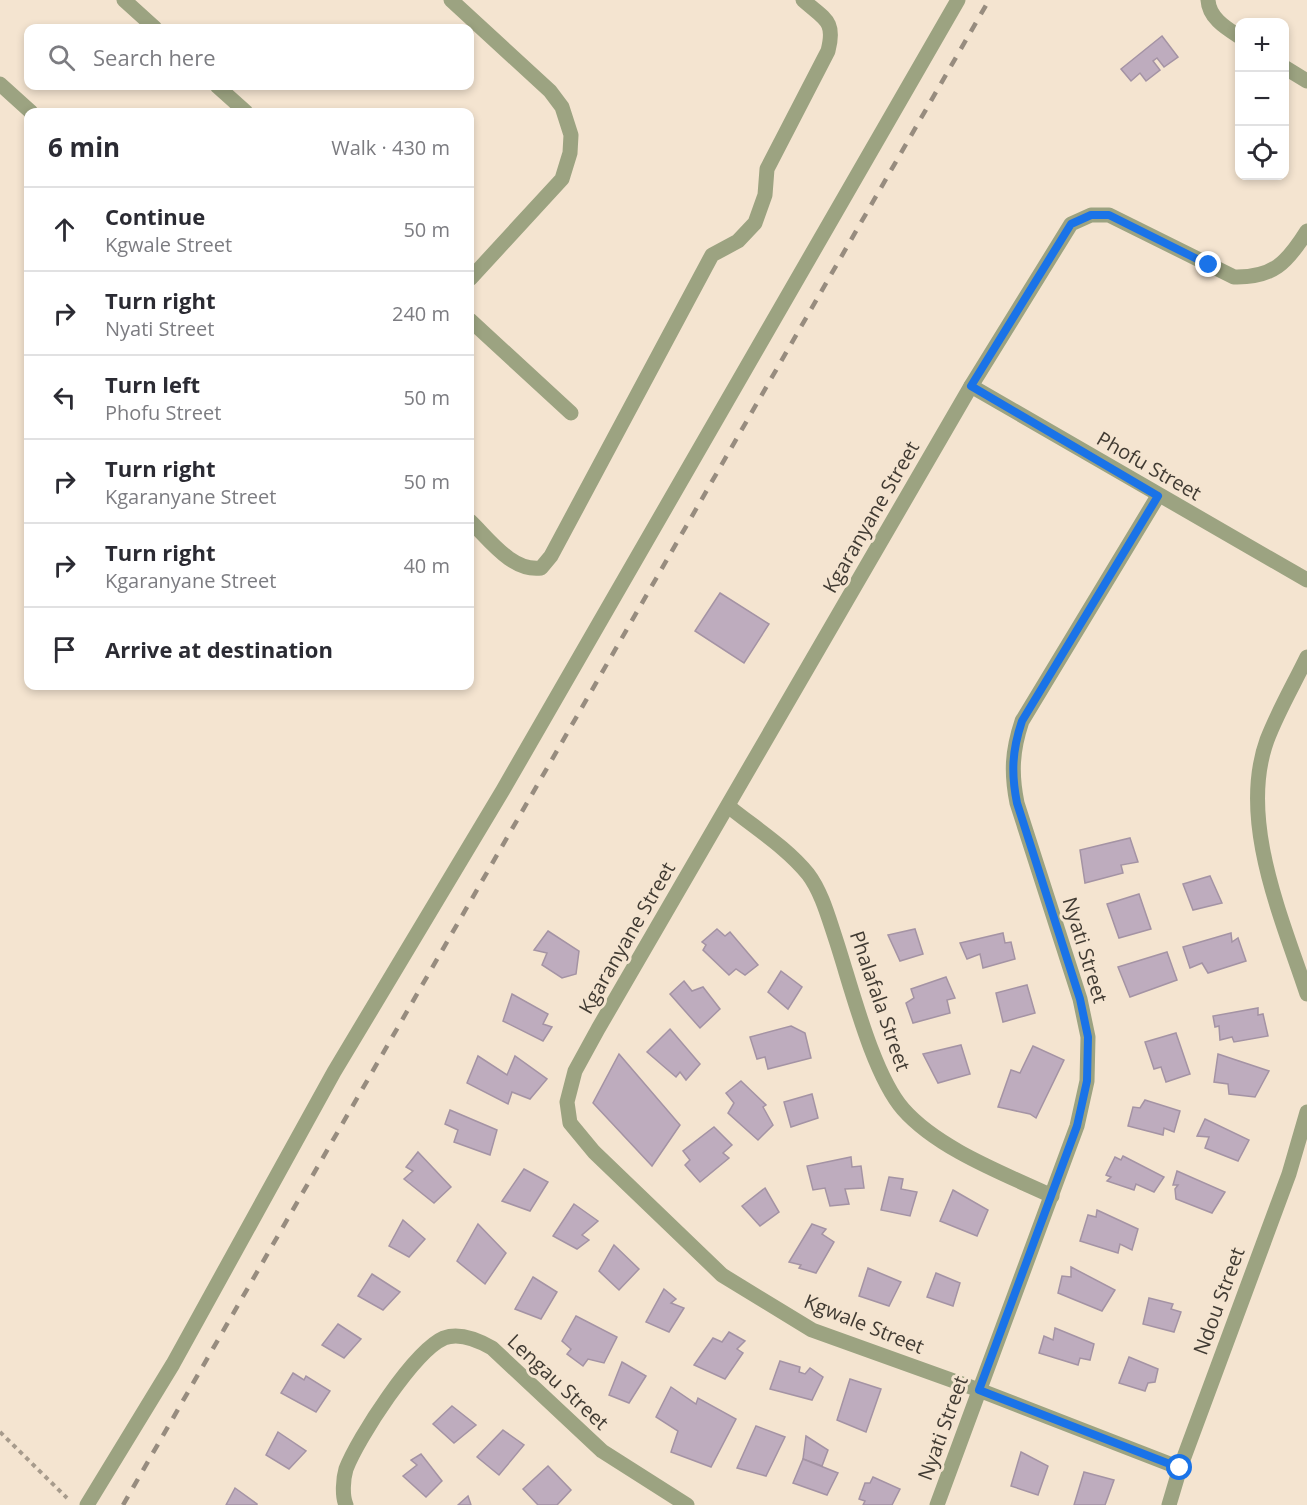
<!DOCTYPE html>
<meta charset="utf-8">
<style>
:root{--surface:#fff;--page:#f7f7f7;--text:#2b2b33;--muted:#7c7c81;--line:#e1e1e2}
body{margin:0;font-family:"Open Sans",sans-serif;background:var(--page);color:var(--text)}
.controls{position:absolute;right:18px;top:18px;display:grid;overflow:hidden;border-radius:12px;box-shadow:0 3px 9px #0003}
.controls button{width:54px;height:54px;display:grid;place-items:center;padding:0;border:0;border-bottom:2px solid var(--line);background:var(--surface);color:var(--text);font:30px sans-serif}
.stop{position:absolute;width:18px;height:18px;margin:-14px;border:4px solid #1a73e8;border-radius:50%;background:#fff}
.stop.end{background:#1a73e8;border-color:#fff;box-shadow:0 2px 6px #0008}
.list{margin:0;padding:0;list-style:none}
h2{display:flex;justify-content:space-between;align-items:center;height:78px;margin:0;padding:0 24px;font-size:26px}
h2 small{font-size:20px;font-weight:400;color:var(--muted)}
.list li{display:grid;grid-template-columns:39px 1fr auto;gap:18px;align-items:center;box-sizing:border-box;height:84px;padding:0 24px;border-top:2px solid var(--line)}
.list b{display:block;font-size:22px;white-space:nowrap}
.list p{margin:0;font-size:20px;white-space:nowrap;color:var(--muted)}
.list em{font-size:20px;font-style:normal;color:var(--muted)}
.icon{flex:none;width:33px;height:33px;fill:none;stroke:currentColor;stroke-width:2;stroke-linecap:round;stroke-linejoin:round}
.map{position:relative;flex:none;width:1307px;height:1505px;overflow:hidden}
.search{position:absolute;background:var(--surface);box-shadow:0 3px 9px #0003;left:24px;top:24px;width:450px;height:66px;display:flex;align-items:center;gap:15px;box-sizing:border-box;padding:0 21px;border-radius:12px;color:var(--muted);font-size:22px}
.panel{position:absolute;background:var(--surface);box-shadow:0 3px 9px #0003;left:24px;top:108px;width:450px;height:582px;border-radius:12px}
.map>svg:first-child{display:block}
.building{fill:#beacbe;stroke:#a493a4;stroke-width:1.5}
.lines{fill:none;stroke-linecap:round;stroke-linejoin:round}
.path{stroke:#a79b8c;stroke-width:4;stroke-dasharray:4.5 4.5;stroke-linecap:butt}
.minor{stroke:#9ca381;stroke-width:15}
.rail{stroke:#978c7f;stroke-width:4.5;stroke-dasharray:10 10;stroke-linecap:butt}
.route{stroke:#1a73e8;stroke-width:8}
.labels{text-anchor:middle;stroke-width:6;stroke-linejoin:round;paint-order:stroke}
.street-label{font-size:20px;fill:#413b33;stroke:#f4e4d0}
</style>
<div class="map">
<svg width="1307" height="1505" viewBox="0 0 1307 1505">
<rect width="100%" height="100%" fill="#f4e4d0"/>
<!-- building -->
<g class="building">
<path d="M1162 36 1178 57 1164 67 1157 58 1153 61 1160 70 1146 81 1140 73 1131 81 1121 69Z"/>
<path d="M720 593 769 624 744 663 695 631Z"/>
<path d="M1130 838 1138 862 1121 865 1123 873 1085 883 1080 850Z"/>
<path d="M1210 876 1222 903 1193 910 1183 884Z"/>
<path d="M1139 894 1151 929 1119 938 1107 904Z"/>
<path d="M717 929 725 936 730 932 758 965 745 975 736 969 729 975 703 950 706 945 702 942Z"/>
<path d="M915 929 923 954 900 961 888 935Z"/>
<path d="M548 931 579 951 576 974 562 978 542 965 547 953 534 950Z"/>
<path d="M1003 933 1005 943 1011 942 1015 959 983 968 980 954 967 959 960 943Z"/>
<path d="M1231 933 1232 942 1238 938 1246 961 1208 973 1202 963 1190 968 1183 947Z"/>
<path d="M1167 952 1177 980 1130 997 1118 967Z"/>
<path d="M781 971 802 987 788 1009 768 992Z"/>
<path d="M946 977 955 998 947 1000 950 1013 913 1023 906 1003 914 998 911 989Z"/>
<path d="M684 981 692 991 703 987 720 1009 700 1028 670 994Z"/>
<path d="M1027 985 1035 1013 1003 1022 996 993Z"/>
<path d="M512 994 548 1014 543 1024 552 1027 543 1041 503 1021Z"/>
<path d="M1258 1008V1015L1263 1014 1268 1036 1234 1042 1232 1037 1220 1040 1219 1026 1215 1027 1213 1016Z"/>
<path d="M791 1026 805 1033 811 1058 768 1069 765 1057 757 1059 750 1037Z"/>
<path d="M670 1029 700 1064 686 1080 680 1072 676 1077 647 1052Z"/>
<path d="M1176 1033 1190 1074 1166 1082 1161 1067 1154 1069 1145 1042Z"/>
<path d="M961 1045 970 1074 938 1083 923 1054Z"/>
<path d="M1033 1046 1064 1060 1036 1118 1030 1114 998 1107 1011 1070 1020 1073Z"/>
<path d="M619 1054 680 1125 652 1166 593 1103Z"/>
<path d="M1218 1054 1269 1071 1255 1097 1229 1094 1228 1084 1214 1082Z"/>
<path d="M478 1056 507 1075 515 1056 547 1079 530 1099 512 1092 508 1104 467 1083Z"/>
<path d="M741 1081 766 1105 763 1107 773 1125 758 1140 728 1113 734 1103 726 1093Z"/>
<path d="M812 1094 818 1118 791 1127 784 1102Z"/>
<path d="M1145 1100 1180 1111 1174 1132 1164 1128 1163 1135 1128 1126 1133 1107 1140 1108Z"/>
<path d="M450 1110 497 1130 490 1155 454 1142 458 1130 445 1124Z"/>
<path d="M1205 1119 1249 1140 1238 1161 1205 1148 1209 1137 1197 1136Z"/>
<path d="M714 1127 732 1145 723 1153 729 1158 700 1182 685 1165 690 1160 683 1151Z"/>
<path d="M418 1152 451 1187 434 1203 404 1179 413 1171 406 1167Z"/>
<path d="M1123 1156 1164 1177 1154 1192 1136 1184 1134 1190 1107 1181 1111 1177 1106 1175 1115 1157 1121 1160Z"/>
<path d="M851 1157 852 1167 861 1166 864 1188 845 1189 849 1204 830 1206 825 1188 813 1190 807 1166Z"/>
<path d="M524 1169 548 1182 530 1211 502 1201Z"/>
<path d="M1177 1171 1225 1192 1212 1213 1176 1199 1175 1189 1178 1185H1173Z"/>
<path d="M889 1177 903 1179 901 1189 917 1192 910 1216 881 1210Z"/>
<path d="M765 1188 779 1212 760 1226 742 1206Z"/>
<path d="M953 1190 988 1210 977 1236 940 1221Z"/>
<path d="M574 1204 598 1221 582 1235 589 1240 577 1249 553 1236Z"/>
<path d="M1097 1210 1138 1229 1132 1250 1120 1244 1118 1253 1080 1241 1088 1215 1096 1217Z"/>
<path d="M403 1220 425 1239 409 1257 389 1246Z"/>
<path d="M478 1224 506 1253 485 1284 457 1261Z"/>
<path d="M812 1224 826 1229 822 1234 834 1242 816 1273 799 1268 801 1265 789 1262Z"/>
<path d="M614 1245 639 1269 619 1290 599 1271Z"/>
<path d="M1071 1267 1115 1290 1102 1311 1058 1293 1062 1276 1071 1277Z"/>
<path d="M868 1268 901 1282 889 1306 859 1296Z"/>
<path d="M936 1273 960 1283 953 1306 927 1297Z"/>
<path d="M372 1274 400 1292 383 1310 358 1296Z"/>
<path d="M533 1277 557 1292 541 1319 515 1309Z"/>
<path d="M664 1289 676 1299 671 1303 684 1308 669 1332 646 1322Z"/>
<path d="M1149 1298 1173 1304 1171 1309 1181 1312 1174 1332 1143 1324Z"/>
<path d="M576 1316 617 1337 604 1363 588 1359 583 1366 567 1354 571 1349 562 1341Z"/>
<path d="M338 1324 361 1339 344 1358 322 1345Z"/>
<path d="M1055 1328 1094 1344 1090 1360 1080 1358 1078 1365 1039 1353 1044 1336 1053 1340Z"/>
<path d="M729 1332 745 1341 737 1349 743 1353 725 1379 694 1365 713 1338 722 1342Z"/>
<path d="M1129 1357 1158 1369 1155 1382 1148 1383 1145 1391 1119 1383Z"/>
<path d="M780 1361 800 1367 799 1372 805 1374 810 1368 823 1377 812 1400 770 1389Z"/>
<path d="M622 1362 646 1376 629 1403 609 1395Z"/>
<path d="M293 1373 304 1380 306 1376 330 1391 316 1412 281 1393Z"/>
<path d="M850 1379 881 1389 866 1432 837 1420Z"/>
<path d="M671 1387 696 1404 698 1398 736 1419 711 1467 671 1452 678 1431 656 1417Z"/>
<path d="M452 1406 476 1425 454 1443 433 1424Z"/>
<path d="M756 1426 785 1437 766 1476 737 1468Z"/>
<path d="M503 1430 524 1445 499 1475 477 1457Z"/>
<path d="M278 1432 306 1451 289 1469 266 1455Z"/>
<path d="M806 1436 828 1450 822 1466 803 1459Z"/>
<path d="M1021 1452 1048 1466 1038 1495 1011 1486Z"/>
<path d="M421 1454 442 1481 426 1497 403 1476 417 1465 411 1460Z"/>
<path d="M803 1459 838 1473 827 1495 793 1483Z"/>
<path d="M548 1466 571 1490 557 1505H538L523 1489Z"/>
<path d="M1084 1472 1114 1480 1105 1505H1074Z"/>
<path d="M873 1477 900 1489 892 1505H863L865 1501 859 1499 865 1483H870Z"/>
<path d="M235 1488 257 1504V1505H226Z"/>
<path d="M468 1496 471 1505H458Z"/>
</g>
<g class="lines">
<!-- path -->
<path class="path" d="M0 1432 67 1498"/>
<!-- minor -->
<g class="minor">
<path d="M124 0 155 28"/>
<path d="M451 0 550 91 562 107 571 135 570 153 562 179 470 279"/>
<path d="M1208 0C1209 18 1226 28 1240 37"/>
<path d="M1284 67 1307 81"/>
<path d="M0 84 31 112"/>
<path d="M217 86 246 112"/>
<path d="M470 320 571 413"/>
<path d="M971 386 1307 580"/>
<path d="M470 521C489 539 512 572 541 568L551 556 712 255 738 241 755 223 765 195 767 169 828 51C836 20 824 19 803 0"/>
<path d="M1307 657C1294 684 1278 711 1267 740 1238 820 1282 918 1307 994"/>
<path d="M728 806C755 828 786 847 808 874 821 891 828 916 835 937 851 985 872 1073 903 1109 938 1149 1005 1174 1052 1196"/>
<path d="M1180 1468 979 1390 812 1330 722 1275 594 1152 570 1123 567 1102 575 1071 598 1029 971 386 1071 224 1091 215H1109L1234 277C1273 278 1287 263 1307 231"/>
<path d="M87 1505 173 1364 334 1072 503 790 958 0"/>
<path d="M346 1505C342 1496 343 1479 346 1469 358 1438 414 1351 444 1338 460 1332 478 1340 492 1348L602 1451 687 1505"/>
<path d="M937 1505 1077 1126 1087 1081 1088 1037 1080 999 1017 803C1011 773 1012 751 1022 721L1158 496"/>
<path d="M1169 1505 1180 1468 1289 1174 1307 1112"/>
</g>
<!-- rail -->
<path class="rail" d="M123 1505 989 0"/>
</g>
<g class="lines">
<!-- route -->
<path class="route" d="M1180 1468 979 1390 1077 1126 1087 1081 1088 1037 1080 999 1017 803C1011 773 1012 751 1022 721L1158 496 971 386 1071 224 1091 215H1109L1209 265"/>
</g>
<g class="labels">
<!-- street labels -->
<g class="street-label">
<text transform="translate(1149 466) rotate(30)" y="7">Phofu Street</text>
<text transform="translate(871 517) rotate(-60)" y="7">Kgaranyane Street</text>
<text transform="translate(627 938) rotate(-60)" y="7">Kgaranyane Street</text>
<text transform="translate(1085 950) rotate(73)" y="7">Nyati Street</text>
<text transform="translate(880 1001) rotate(71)" y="7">Phalafala Street</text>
<text transform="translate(1219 1301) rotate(-70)" y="7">Ndou Street</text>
<text transform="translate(864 1324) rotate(22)" y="7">Kgwale Street</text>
<text transform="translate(558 1382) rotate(43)" y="7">Lengau Street</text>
<text transform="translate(943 1428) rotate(-70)" y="7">Nyati Street</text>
</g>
</g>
</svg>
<div class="controls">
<button>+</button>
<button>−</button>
<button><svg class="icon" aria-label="locate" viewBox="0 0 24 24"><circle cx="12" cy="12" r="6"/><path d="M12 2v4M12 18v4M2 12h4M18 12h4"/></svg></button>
</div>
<div class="stop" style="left:1180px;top:1468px"></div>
<div class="stop end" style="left:1209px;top:265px"></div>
<div class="search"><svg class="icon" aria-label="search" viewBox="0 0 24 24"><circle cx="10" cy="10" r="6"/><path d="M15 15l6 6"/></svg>Search here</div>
<section class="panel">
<h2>6 min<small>Walk · 430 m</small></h2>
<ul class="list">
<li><svg class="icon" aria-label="ahead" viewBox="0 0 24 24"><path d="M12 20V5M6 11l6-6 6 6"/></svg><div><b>Continue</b><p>Kgwale Street</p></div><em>50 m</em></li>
<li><svg class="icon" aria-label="right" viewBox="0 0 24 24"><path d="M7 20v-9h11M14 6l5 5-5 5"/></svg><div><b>Turn right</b><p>Nyati Street</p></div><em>240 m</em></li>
<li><svg class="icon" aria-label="left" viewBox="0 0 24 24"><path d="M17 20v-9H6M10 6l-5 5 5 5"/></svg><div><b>Turn left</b><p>Phofu Street</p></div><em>50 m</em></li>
<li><svg class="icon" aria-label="right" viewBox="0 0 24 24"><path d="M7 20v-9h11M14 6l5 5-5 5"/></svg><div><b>Turn right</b><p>Kgaranyane Street</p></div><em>50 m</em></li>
<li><svg class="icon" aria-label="right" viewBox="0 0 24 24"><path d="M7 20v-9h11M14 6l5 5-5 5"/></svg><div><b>Turn right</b><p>Kgaranyane Street</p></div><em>40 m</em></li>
<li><svg class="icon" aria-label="arrive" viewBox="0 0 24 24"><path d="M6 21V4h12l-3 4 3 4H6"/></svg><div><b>Arrive at destination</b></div></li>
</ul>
</section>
</div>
